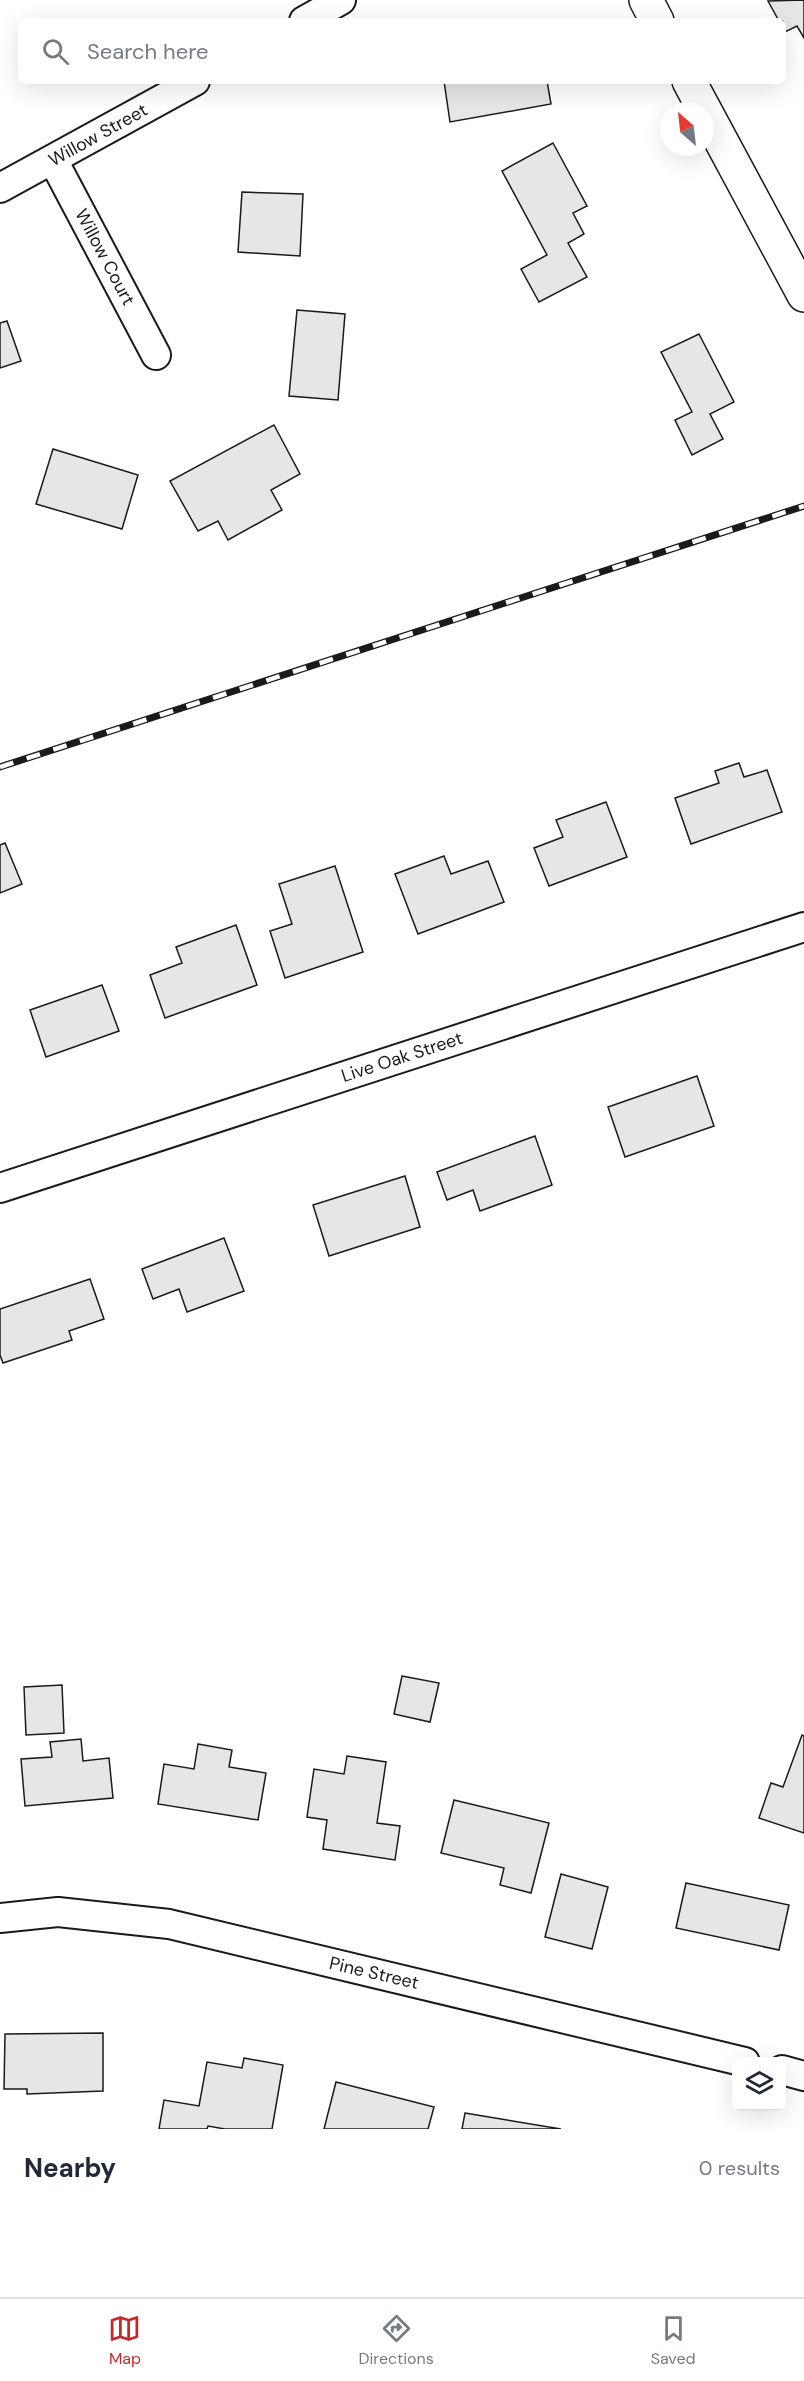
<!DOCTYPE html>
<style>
:root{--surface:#fff;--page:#f2f2f3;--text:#1f2937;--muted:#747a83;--line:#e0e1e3;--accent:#c62828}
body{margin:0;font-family:"DM Sans",sans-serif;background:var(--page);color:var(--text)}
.controls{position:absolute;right:18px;bottom:18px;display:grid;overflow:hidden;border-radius:9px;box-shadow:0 6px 24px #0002}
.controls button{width:54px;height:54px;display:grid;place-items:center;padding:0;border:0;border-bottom:2px solid var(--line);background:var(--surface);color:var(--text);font:30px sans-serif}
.compass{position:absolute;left:660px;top:102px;width:54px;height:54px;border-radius:50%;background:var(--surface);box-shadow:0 6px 24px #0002;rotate:332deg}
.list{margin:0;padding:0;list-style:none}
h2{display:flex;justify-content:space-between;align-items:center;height:78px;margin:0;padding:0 24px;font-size:26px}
h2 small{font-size:20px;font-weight:400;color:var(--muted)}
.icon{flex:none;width:33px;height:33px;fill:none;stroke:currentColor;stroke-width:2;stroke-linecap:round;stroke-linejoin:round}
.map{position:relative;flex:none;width:804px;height:2129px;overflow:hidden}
.search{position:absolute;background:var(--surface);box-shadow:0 6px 24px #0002;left:18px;right:18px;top:18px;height:66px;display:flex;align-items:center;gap:15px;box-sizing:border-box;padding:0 21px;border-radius:9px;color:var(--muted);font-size:22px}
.sheet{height:168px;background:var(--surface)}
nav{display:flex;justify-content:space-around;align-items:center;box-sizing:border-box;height:84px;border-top:2px solid var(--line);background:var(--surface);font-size:16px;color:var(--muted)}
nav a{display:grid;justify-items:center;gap:3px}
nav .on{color:var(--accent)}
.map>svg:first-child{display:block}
.building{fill:#e6e6e6;stroke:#1a1a1a;stroke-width:1.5}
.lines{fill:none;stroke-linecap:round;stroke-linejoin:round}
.minor-casing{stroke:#1a1a1a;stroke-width:32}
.tertiary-casing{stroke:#1a1a1a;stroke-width:36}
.minor{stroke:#fff;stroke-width:28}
.tertiary{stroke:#fff;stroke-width:33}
.rail-casing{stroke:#1a1a1a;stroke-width:7}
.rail{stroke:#fff;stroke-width:4.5;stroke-dasharray:14;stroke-linecap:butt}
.labels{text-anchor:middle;stroke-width:4.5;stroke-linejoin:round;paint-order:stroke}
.street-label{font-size:18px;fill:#1a1a1a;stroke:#fff}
</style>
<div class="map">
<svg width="804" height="2129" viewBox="0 0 804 2129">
<rect width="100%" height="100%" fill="#fff"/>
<!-- building -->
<g class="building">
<path d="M804 0V38L797 26 785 32 783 21H779L768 1Z"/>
<path d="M444 81H547L551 104 450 122Z"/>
<path d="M553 143 587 206 573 213 584 234 568 243 587 277 539 302 521 269 547 255 502 171Z"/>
<path d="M242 192 303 194 300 256 238 252Z"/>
<path d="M297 310 345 314 338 400 289 396Z"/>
<path d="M7 321 21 361 0 368V323Z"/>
<path d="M699 334 734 402 710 414 723 439 692 455 675 420 692 412 661 352Z"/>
<path d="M274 425 300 474 271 490 282 510 228 540 218 521 198 531 170 481Z"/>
<path d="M53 449 138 475 122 529 36 504Z"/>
<path d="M739 763 744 777 767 770 782 812 691 844 675 798 719 783 715 771Z"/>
<path d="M606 802 627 857 549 886 534 848 563 837 556 820Z"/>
<path d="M5 843 22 884 0 893V845Z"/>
<path d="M444 856 451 874 488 861 504 902 418 934 395 874Z"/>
<path d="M335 866 363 952 285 978 270 931 292 924 279 884Z"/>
<path d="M236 925 257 985 165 1018 150 975 182 963 176 947Z"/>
<path d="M102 985 119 1031 46 1057 30 1010Z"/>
<path d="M697 1076 714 1126 625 1157 608 1107Z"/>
<path d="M535 1136 552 1185 480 1211 473 1190 447 1200 437 1172Z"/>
<path d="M405 1176 420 1227 329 1256 313 1205Z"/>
<path d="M224 1238 244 1291 187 1312 179 1289 153 1299 142 1269Z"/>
<path d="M90 1279 104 1319 69 1331 72 1340 3 1363 0 1355V1309Z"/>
<path d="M402 1676 439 1683 430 1722 394 1714Z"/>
<path d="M62 1685 64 1733 26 1735 24 1687Z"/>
<path d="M802 1735 804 1736V1833L759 1818 771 1783 783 1787Z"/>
<path d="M81 1739 83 1761 109 1758 113 1798 25 1806 21 1759 52 1757 50 1742Z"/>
<path d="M198 1744 232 1750 229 1767 266 1773 258 1820 158 1804 164 1764 194 1769Z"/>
<path d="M347 1756 386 1762 377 1823 400 1826 395 1860 323 1849 327 1820 307 1817 314 1769 344 1774Z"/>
<path d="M454 1800 549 1823 531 1893 500 1885 504 1868 441 1853Z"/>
<path d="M561 1874 608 1887 592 1949 545 1937Z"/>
<path d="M686 1883 789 1905 779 1950 676 1928Z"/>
<path d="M103 2033V2091L27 2094V2089H4L5 2034Z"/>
<path d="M244 2058 283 2065 272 2129H225L208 2126 207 2129H159L164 2100 199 2106 207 2062 242 2068Z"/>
<path d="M336 2082 434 2107 428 2129H324Z"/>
<path d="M465 2113 561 2129H462Z"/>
</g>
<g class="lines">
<defs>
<g id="minor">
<path d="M304 21 341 0"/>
<path d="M53 160 156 355"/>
<path d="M0 188 195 81"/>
<path d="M0 1188 804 927"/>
<path d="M0 1918 58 1912 169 1924 745 2062"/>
<path d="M782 2070 804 2076"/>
</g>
<g id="tertiary">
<path d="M646 0 657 21"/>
<path d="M689 81 804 295"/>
</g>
</defs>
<!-- minor casing -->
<use href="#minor" class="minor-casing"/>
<!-- tertiary casing -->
<use href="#tertiary" class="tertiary-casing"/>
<!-- minor -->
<use href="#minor" class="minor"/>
<!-- tertiary -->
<use href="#tertiary" class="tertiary"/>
<defs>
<path id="rail" d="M0 767 804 506"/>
</defs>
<!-- rail casing -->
<use href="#rail" class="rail-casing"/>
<!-- rail -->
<use href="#rail" class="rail"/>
</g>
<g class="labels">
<!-- street labels -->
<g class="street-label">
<text transform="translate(98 135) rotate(-29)" y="6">Willow Street</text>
<text transform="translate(105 257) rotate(62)" y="6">Willow Court</text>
<text transform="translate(402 1057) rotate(-18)" y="6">Live Oak Street</text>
<text transform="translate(374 1973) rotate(13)" y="6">Pine Street</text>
</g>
</g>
</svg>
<div class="controls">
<button><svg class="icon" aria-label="layers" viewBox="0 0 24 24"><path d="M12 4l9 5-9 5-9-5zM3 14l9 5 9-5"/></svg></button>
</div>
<svg class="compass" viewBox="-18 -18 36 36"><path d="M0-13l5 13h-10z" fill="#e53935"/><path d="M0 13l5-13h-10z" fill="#747a83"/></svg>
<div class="search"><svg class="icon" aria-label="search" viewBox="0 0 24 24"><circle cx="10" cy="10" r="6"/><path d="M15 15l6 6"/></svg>Search here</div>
</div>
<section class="sheet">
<h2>Nearby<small>0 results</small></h2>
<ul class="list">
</ul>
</section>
<nav>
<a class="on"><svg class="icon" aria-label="map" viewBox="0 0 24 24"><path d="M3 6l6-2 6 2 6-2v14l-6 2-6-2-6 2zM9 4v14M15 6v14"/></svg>Map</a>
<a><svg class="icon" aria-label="directions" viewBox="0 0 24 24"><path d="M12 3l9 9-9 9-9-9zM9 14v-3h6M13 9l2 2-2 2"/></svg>Directions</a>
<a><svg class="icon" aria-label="saved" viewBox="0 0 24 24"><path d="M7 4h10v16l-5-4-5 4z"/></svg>Saved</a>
</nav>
